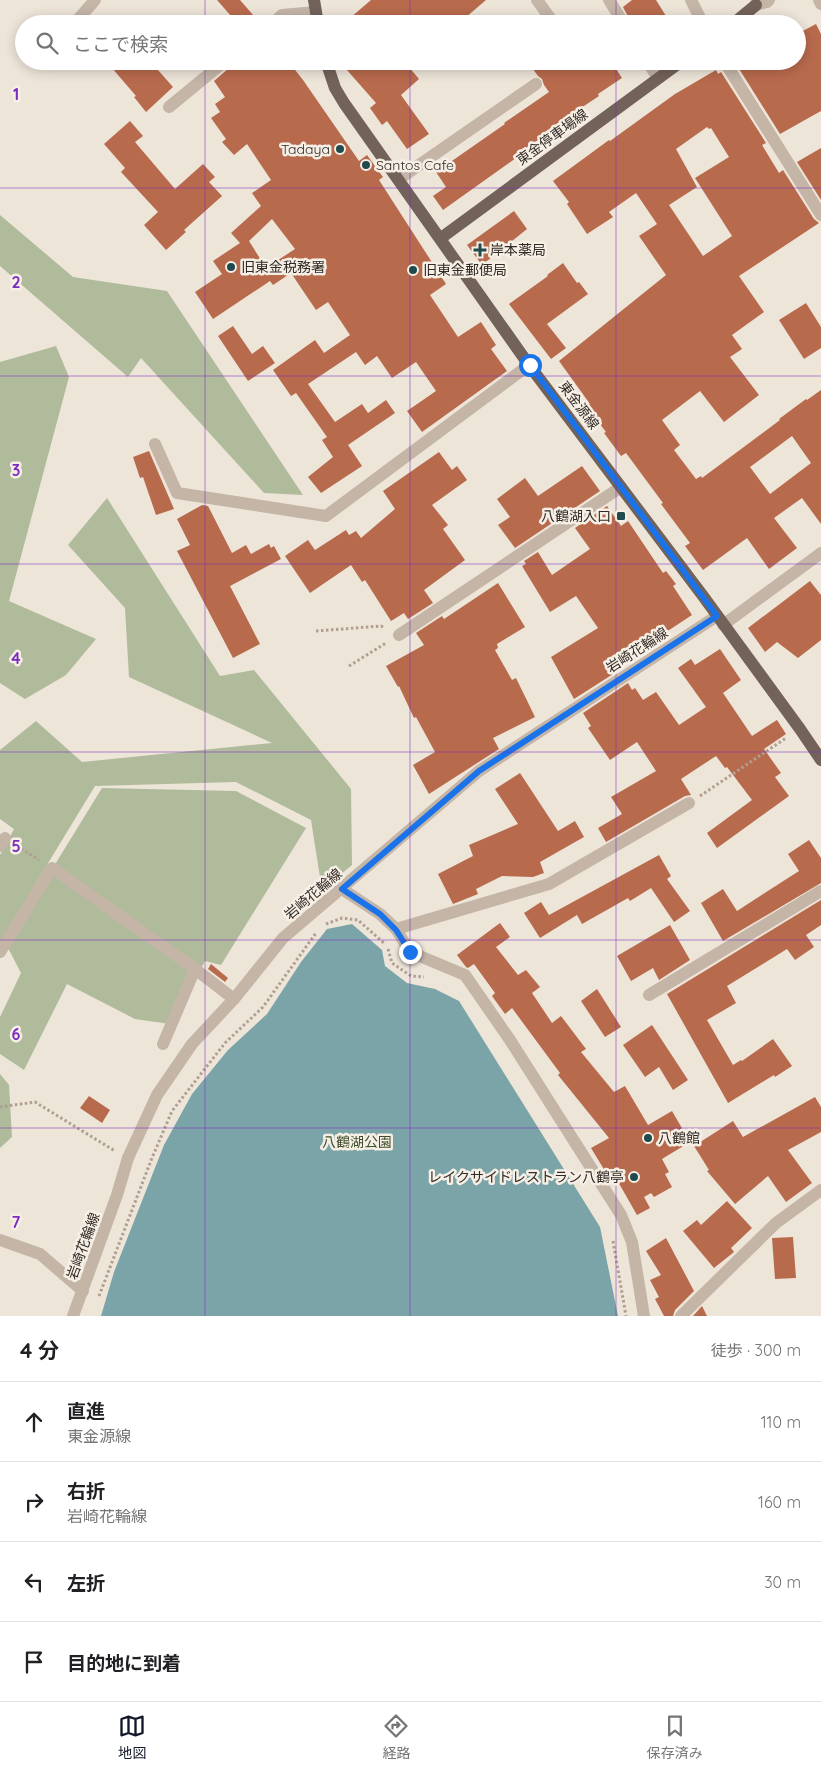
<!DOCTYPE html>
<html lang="ja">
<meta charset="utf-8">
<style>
:root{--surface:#fff;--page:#f2f2f2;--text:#202124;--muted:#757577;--line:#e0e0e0;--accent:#111827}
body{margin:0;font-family:Quicksand,"Noto Sans JP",sans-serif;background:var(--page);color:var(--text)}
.stop{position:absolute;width:15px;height:15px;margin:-11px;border:4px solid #1a73e8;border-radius:50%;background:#fff}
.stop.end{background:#1a73e8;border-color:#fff;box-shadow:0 1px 5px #0008}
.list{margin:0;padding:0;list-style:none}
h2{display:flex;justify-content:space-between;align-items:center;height:65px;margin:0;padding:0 20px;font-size:21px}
h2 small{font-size:16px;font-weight:400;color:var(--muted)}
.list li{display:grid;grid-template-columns:32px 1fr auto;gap:15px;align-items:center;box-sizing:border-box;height:80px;padding:0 20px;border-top:1px solid var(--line)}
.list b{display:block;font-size:19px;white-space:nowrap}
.list p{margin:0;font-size:16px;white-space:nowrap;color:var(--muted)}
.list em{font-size:16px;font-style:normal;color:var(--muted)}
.icon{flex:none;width:28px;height:28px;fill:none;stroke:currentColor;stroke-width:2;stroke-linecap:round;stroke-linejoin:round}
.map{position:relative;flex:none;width:821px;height:1316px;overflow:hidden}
.search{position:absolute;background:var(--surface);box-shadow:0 2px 12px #0003;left:15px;right:15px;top:15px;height:55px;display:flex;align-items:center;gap:12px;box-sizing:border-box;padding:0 18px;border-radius:28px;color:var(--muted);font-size:19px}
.sheet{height:385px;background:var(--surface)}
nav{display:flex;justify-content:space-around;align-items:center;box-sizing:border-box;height:70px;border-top:1px solid var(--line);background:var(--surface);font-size:14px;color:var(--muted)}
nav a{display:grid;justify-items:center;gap:2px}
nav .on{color:var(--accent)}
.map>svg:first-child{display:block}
.green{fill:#afbb9b}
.water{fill:#7ba4a8}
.building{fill:#b86a4d;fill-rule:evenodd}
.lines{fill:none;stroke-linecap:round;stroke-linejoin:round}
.path{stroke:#b09f91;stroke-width:3;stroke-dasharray:2.5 2.5;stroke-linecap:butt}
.minor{stroke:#c4b5a7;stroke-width:12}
.major{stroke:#726259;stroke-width:12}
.route{stroke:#1a73e8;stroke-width:6}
.grid{fill:none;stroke:#7b2cbf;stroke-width:1;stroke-opacity:0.55}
.poi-dot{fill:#214a4e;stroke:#f6efe5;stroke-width:2}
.labels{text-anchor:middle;stroke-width:5;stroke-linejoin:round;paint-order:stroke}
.street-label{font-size:14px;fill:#322a26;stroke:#f6efe5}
.poi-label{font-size:14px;fill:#322a26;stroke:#f6efe5;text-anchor:start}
.park-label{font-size:14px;fill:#404d2d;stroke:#f6efe5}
.grid-label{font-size:16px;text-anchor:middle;font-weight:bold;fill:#7b2cbf;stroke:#f6efe5;stroke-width:5;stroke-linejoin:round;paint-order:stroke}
</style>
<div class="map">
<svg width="821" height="1316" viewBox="0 0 821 1316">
<rect width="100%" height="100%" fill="#eee5d9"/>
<!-- green -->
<g class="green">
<path d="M0 215 73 277 167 291 303 495 264 493 141 358 128 377 0 266Z"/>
<path d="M56 346 69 377 9 601 96 639 66 675 25 699 0 683V362Z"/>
<path d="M107 498 220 676 254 670 351 789 352 865 322 890 311 820 236 782 95 786 0 942V855L14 829 0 819V750L36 721 82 762 272 743 129 677 125 608 68 545Z"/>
<path d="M102 788 236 791 306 828 221 965 205 961 170 1024 135 1019 67 984 24 1070 0 1054V1017L21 973 6 944Z"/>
<path d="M0 1074 9 1085 12 1137 0 1148Z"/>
</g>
<!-- water -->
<path class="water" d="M352 924 382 950 385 966 407 983 435 989 459 1001 600 1227 618 1316H101L114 1272 164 1145 192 1094 228 1050 267 1014 301 962 327 929Z"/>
<!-- building -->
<g class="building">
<path d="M217 0H240L261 24H238Z"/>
<path d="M371 0H486L458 24H343Z"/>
<path d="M632 0H656L671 24H632L623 7Z"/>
<path d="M609 16 614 24H598Z"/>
<path d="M816 24 821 34V111L780 134 736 64 741 61H797V34Z"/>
<path d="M106 61H150L173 87 146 112 134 97 136 96Z"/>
<path d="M233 61H288L303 80 359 161 367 155 383 177 379 180 446 284 430 295 458 337 481 322 496 345 491 349 507 371 422 432 407 411 436 391 416 362 392 378 377 356 365 365 356 352 308 384 335 422 362 404 368 413 386 400 395 413 348 445 362 466 321 493 308 477 333 457 322 440 327 437 296 393 291 396 273 370 315 340 324 353 350 335 328 302 316 310 291 273 273 285 270 281 213 319 195 292 222 274 213 261 240 243 231 233 261 206 252 193 271 180 247 144 234 155 222 142 226 139 211 118 220 112 215 104 225 97 214 81 230 67ZM272 219 295 249 266 268 249 241Z"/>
<path d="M339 61H404L419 79 401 95 429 134 407 149 387 121 382 125 370 108 376 103Z"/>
<path d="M527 61H611L622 78 598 94 599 96 545 132 547 134 522 151 523 153 443 210 433 196 446 187 436 172 505 124 504 123 549 92 544 85 542 79 538 76Z"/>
<path d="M716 70 718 74 721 72 766 143 762 145 779 173 783 170 814 219 819 223 739 276 764 312 732 335 742 349 730 357 759 395 724 422 700 391 662 420 680 445 674 450 696 479 701 476 702 478 780 420 779 419 806 399 807 400 821 390V524L802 498 774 518 797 548 769 569 747 538 703 570 685 546 690 543 661 504 663 503 626 453 621 456 604 433 606 432 586 406 590 404 559 361 666 275 639 236 657 224 636 193 609 212 613 217 587 234 567 204 569 202 553 181 609 140 610 141 675 94ZM707 127 709 129 711 128 729 157 695 178 732 236 703 256 669 205 697 187 676 149ZM792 436 811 463 770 494 750 467Z"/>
<path d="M130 121 143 136 135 142 175 189 203 164 215 177 209 182 222 196 184 230 186 232 166 250 144 225 158 212 121 172 125 168 104 144Z"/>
<path d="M821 148V200L797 162Z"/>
<path d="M514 211 527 229 482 265 467 245Z"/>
<path d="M563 263 577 283 579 282 588 294 547 324 566 348 551 359 509 304 548 276 547 275Z"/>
<path d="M806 303 821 327V348L804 359 779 320Z"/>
<path d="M233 326 252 354 263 346 275 363 248 381 218 336Z"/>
<path d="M149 451 174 509 156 515 143 477 140 478 133 457Z"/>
<path d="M439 452 452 470 457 466 467 480 432 505 448 525 443 529 465 560 424 590 433 603 408 619 404 613 391 621 365 580 362 582 351 565 310 593 285 556 308 540 315 550 346 530 349 535 356 531 361 538 395 509 383 491Z"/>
<path d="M582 466 600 491 515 548 498 525 510 517 497 499 525 478 538 496Z"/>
<path d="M202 505 208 506 232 553 246 545 251 554 269 544 271 548 274 546 281 559 230 586 260 644 233 658 177 551 190 545 177 519Z"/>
<path d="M607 506 621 526 628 521 663 573 666 571 676 584 673 586 692 615 651 642 650 640 617 663 621 669 574 699 551 657 598 628 576 596 550 612 522 566 526 564 524 561 538 552 552 575 590 549 575 528Z"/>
<path d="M810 581 821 595V640L798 658 777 642 765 652 748 628Z"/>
<path d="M498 583 525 627 497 644 498 648 495 650 512 680 516 678 535 717 493 738 499 749 429 794 413 765 435 752 416 717 414 718 399 686 398 687 386 666 424 645 416 633 442 616 444 619Z"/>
<path d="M720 649 741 680 723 693 752 736 777 720 786 734 764 749 781 773 775 777 789 796 717 848 707 833 752 800 727 767 725 768 716 756 681 779 691 795 685 796 606 842 598 828 622 814 611 797 656 771 637 742 610 760 588 728 591 726 583 713 628 683 632 690 635 688 643 700 656 692 679 725 706 707 678 668 691 659 695 665Z"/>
<path d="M520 773 558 831 575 821 584 837 540 862 544 873 533 877 502 876 476 889 478 894 453 904 438 874 473 856 469 845 518 824 495 789Z"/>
<path d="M809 840 821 858V883L723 941 701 903 723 889 737 911 799 871 788 854Z"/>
<path d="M659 855 671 876 667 879 690 911 674 922 651 888 630 901 628 898 582 924 577 915 540 938 524 913 541 902 549 915Z"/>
<path d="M821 900V925L806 935 814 947 795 960 787 949 727 986 736 1003 707 1020 733 1065 741 1060 742 1061 773 1039 792 1066 775 1077 774 1075 728 1103 667 994Z"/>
<path d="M500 923 510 937 496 947 518 975 526 970 540 987 532 993 552 1023 561 1016 586 1049 581 1052 614 1092 625 1086 648 1125 672 1111 690 1142 662 1159 669 1172 665 1174 672 1187 654 1197 651 1193 644 1197 650 1208 637 1215 613 1173 608 1176 591 1148 609 1138 558 1075 560 1073 512 1008 505 1014 492 996 495 993 474 964 468 968 466 967 457 955Z"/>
<path d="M670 925 690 960 659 980 653 968 631 981 617 956Z"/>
<path d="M211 964 228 978 225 982 208 969Z"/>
<path d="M597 989 621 1027 605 1037 581 1001Z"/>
<path d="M652 1025 688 1080 673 1090 659 1067 645 1077 623 1045Z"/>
<path d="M89 1096 110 1110 102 1123 80 1108Z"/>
<path d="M815 1097 821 1107V1132L788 1150 812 1183 786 1202 768 1176 735 1204 707 1171 709 1170 694 1146 733 1121 743 1137Z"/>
<path d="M727 1201 752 1228 731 1248 734 1252 714 1268 683 1231 697 1220 701 1225Z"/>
<path d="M793 1237 796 1278 775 1279 772 1238Z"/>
<path d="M666 1238 694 1291 675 1310 673 1316H664L655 1299 659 1297 650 1280 661 1275 646 1251Z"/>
<path d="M702 1306 707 1316H693Z"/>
</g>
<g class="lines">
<!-- path -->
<g class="path">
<path d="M316 631 381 626 385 628"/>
<path d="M349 666 386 643"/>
<path d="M700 796 786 738"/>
<path d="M17 846 39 860"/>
<path d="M326 924 342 918 358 920 385 944"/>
<path d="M388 949 392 963 411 976 424 977"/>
<path d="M0 1107 35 1102 115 1151"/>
<path d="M613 1241 626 1316"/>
<path d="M99 1296 152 1158 172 1111 225 1043 263 1007 316 933"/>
</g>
<!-- minor -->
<g class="minor">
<path d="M537 0 550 18"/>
<path d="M609 0 624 24"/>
<path d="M691 0 703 24"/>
<path d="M757 0 756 5 767 2 769 0"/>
<path d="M819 0 821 4"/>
<path d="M74 24 95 0"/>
<path d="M272 24 282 15 316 12"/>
<path d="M647 61 658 78"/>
<path d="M724 61 821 215"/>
<path d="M169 107 225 61"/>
<path d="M399 179 536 84"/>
<path d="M155 444 177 493 326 516 529 365"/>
<path d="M723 625 821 553"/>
<path d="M399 635 621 487"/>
<path d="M0 846 5 838"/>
<path d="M342 889 380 914 396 929 410 952 465 975 510 1040 621 1215 632 1242 644 1316"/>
<path d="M396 929 549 884 689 803"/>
<path d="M0 952 52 868 195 969 234 999"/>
<path d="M649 995 821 891"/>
<path d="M163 1044 195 969"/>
<path d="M0 1240 40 1254 83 1291"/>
<path d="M73 1316 117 1195 128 1158 157 1095 192 1044 234 999 283 938 479 771 717 616"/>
<path d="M681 1316 776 1223 821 1190"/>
</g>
<!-- major -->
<g class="major">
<path d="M314 0 318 24"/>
<path d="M733 24 756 5"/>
<path d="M326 61 335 88 344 103 529 365 703 596 800 729 821 760"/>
<path d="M441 238 682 61"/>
</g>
</g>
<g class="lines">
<!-- route -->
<path class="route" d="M410 952 396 930 380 914 342 889 479 771 717 616 530 365"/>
</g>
<!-- grid -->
<path class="grid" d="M205 0V24M410 0V24M616 0V24M205 61V1316M410 61V1316M616 61V1316M0 188H821M0 376H821M0 564H821M0 752H821M0 940H821M0 1128H821"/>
<!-- markers -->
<g class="poi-dot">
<circle cx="340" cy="149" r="5"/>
<circle cx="366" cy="165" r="5"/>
<path d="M477.5 242.5h5v5h5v5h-5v5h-5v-5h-5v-5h5z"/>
<circle cx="231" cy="267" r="5"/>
<circle cx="413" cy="270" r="5"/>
<rect x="616" y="511" width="10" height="10" rx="2.5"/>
<circle cx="648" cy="1138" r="5"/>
<circle cx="634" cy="1177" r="5"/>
</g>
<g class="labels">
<!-- street labels -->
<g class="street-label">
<text transform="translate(552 137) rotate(-36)" y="5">東金停車場線</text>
<text transform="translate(579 405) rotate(53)" y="5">東金源線</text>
<text transform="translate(637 650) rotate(-33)" y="5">岩崎花輪線</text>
<text transform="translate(313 894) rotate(-40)" y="5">岩崎花輪線</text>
<text transform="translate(83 1246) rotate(-70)" y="5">岩崎花輪線</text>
</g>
<!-- poi labels -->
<g class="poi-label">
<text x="330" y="154" text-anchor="end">Tadaya</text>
<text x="376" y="170">Santos Cafe</text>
<text x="490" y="255">岸本薬局</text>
<text x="241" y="272">旧東金税務署</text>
<text x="423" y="275">旧東金郵便局</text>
<text x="611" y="521" text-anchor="end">八鶴湖入口</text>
<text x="658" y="1143">八鶴館</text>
<text x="624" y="1182" text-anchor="end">レイクサイドレストラン八鶴亭</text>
</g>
<!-- park labels -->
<g class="park-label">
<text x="357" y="1147">八鶴湖公園</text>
</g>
</g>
<g class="grid-label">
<text x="16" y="100">1</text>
<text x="16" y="288">2</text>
<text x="16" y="476">3</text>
<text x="16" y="664">4</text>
<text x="16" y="852">5</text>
<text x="16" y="1040">6</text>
<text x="16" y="1228">7</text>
</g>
</svg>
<div class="stop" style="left:530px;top:365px"></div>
<div class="stop end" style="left:410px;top:952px"></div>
<div class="search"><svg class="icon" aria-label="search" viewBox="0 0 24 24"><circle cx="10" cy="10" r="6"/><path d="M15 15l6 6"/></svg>ここで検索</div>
</div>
<section class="sheet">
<h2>4 分<small>徒歩 · 300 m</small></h2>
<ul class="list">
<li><svg class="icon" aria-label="ahead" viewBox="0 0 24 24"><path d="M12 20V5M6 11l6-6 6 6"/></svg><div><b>直進</b><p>東金源線</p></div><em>110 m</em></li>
<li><svg class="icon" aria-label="right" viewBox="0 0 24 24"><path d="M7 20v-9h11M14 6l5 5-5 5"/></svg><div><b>右折</b><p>岩崎花輪線</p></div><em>160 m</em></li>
<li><svg class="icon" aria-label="left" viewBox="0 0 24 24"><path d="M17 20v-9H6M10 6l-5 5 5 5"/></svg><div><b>左折</b></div><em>30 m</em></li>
<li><svg class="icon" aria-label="arrive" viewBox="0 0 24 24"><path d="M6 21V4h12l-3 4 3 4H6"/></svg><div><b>目的地に到着</b></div></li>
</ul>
</section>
<nav>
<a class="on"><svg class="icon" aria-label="map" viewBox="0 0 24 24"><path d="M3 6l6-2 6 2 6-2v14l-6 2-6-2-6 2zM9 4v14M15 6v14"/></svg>地図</a>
<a><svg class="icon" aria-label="directions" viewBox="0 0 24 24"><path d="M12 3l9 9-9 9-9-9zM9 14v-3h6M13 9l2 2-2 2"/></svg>経路</a>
<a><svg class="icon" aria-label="saved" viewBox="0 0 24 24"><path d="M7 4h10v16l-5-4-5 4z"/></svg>保存済み</a>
</nav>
